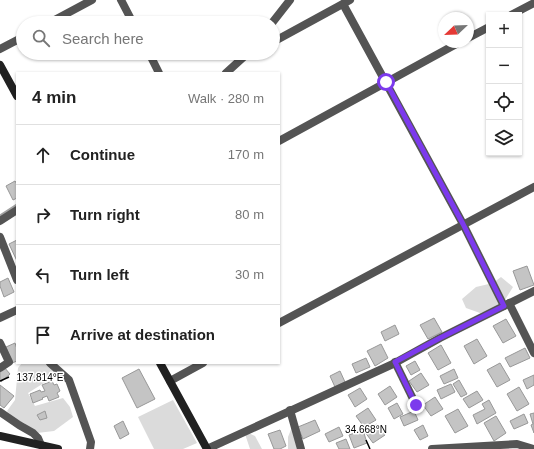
<!DOCTYPE html>
<meta charset="utf-8">
<style>
:root{--surface:#fff;--page:#f2f2f2;--text:#222;--muted:#767676;--line:#e0e0e0}
body{margin:0;font-family:Arial,sans-serif;background:var(--page);color:var(--text)}
.controls{position:absolute;right:12px;top:12px;display:grid;overflow:hidden;border-radius:0px;box-shadow:0 1px 3px #0004}
.controls button{width:36px;height:36px;display:grid;place-items:center;padding:0;border:0;border-bottom:1px solid var(--line);background:var(--surface);color:var(--text);font:20px sans-serif}
.compass{position:absolute;left:438px;top:12px;width:36px;height:36px;border-radius:50%;background:var(--surface);box-shadow:0 1px 3px #0004;rotate:247deg}
.stop{position:absolute;width:12px;height:12px;margin:-9px;border:3px solid #7c3aed;border-radius:50%;background:#fff}
.stop.end{background:#7c3aed;border-color:#fff;box-shadow:0 1px 4px #0008}
.list{margin:0;padding:0;list-style:none}
h2{display:flex;justify-content:space-between;align-items:center;height:52px;margin:0;padding:0 16px;font-size:17px}
h2 small{font-size:13px;font-weight:400;color:var(--muted)}
.list li{display:grid;grid-template-columns:26px 1fr auto;gap:12px;align-items:center;box-sizing:border-box;height:60px;padding:0 16px;border-top:1px solid var(--line)}
.list b{display:block;font-size:15px;white-space:nowrap}
.list em{font-size:13px;font-style:normal;color:var(--muted)}
.icon{flex:none;width:22px;height:22px;fill:none;stroke:currentColor;stroke-width:2;stroke-linecap:round;stroke-linejoin:round}
.map{position:relative;flex:none;width:534px;height:449px;overflow:hidden}
.search{position:absolute;background:var(--surface);box-shadow:0 1px 3px #0004;left:16px;top:16px;width:264px;height:44px;display:flex;align-items:center;gap:10px;box-sizing:border-box;padding:0 14px;border-radius:22px;color:var(--muted);font-size:15px}
.panel{position:absolute;background:var(--surface);box-shadow:0 1px 3px #0004;left:16px;top:72px;width:264px;height:292px;border-radius:0px}
.map>svg:first-child{display:block}
.green{fill:#dbdbdb}
.lines{fill:none;stroke-linecap:round;stroke-linejoin:round}
.stream{stroke:#a2a2a2;stroke-width:3}
.building{fill:#c4c4c4;stroke:#989898}
.street{stroke:#545454;stroke-width:8}
.secondary{stroke:#212121;stroke-width:8}
.route{stroke:#7c3aed;stroke-width:5}
.ticks{fill:none;stroke:#000;stroke-width:1.5}
.ticks-label{font-size:10px;text-anchor:middle;fill:#000;stroke:#fff;stroke-width:3;stroke-linejoin:round;paint-order:stroke}
</style>
<div class="map">
<svg width="534" height="449" viewBox="0 0 534 449">
<rect width="100%" height="100%" fill="#fff"/>
<!-- green -->
<g class="green">
<path d="M501 277 513 287 500 308 480 313 466 308 462 299 476 287 493 283Z"/>
<path d="M22 363H48L55 376 28 393 35 406 63 398 70 407 73 417 54 431 37 433 24 423 13 418 7 411 15 400 18 368Z"/>
<path d="M173 400 197 443 183 449H154L138 417Z"/>
<path d="M292 427 297 449H288V437Z"/>
<path d="M244 431 255 436 262 449H250Z"/>
</g>
<g class="lines">
<!-- stream -->
<path class="stream" d="M0 216 17 205"/>
</g>
<!-- building -->
<g class="building">
<path d="M15 181 17 184V198L13 200 6 186Z"/>
<path d="M17 240V261L9 244Z"/>
<path d="M527 266 534 285 520 290 513 271Z"/>
<path d="M8 278 14 292 4 297 0 286V282Z"/>
<path d="M434 318 442 332 428 339 420 325Z"/>
<path d="M506 319 516 336 503 343 493 326Z"/>
<path d="M395 325 399 334 385 341 381 332Z"/>
<path d="M477 339 487 356 474 364 464 346Z"/>
<path d="M15 343 17 349V361L12 363 6 347Z"/>
<path d="M381 344 388 358 375 366 367 351Z"/>
<path d="M441 345 451 363 438 370 428 353Z"/>
<path d="M525 348 530 358 510 367 505 358Z"/>
<path d="M366 358 370 367 356 373 352 364Z"/>
<path d="M415 361 420 370 411 375 406 366Z"/>
<path d="M500 363 510 380 497 387 487 370Z"/>
<path d="M4 367 10 374 1 382 0 380V370Z"/>
<path d="M139 369 155 399 137 408 122 378Z"/>
<path d="M454 369 458 378 444 384 440 376Z"/>
<path d="M340 371 345 382 335 387 330 376Z"/>
<path d="M421 373 429 385 417 392 409 381Z"/>
<path d="M534 375V385L527 389 523 380Z"/>
<path d="M459 380 467 394 461 397 453 384Z"/>
<path d="M52 381 54 385 57 384 60 391 57 393 59 397 49 401 47 396 42 398 43 399 33 403 30 394 40 390 41 392 45 391 42 385Z"/>
<path d="M451 384 455 392 441 399 437 390Z"/>
<path d="M0 385 14 396 4 408 0 405Z"/>
<path d="M390 386 397 397 385 405 378 394Z"/>
<path d="M519 387 529 404 517 411 507 394Z"/>
<path d="M360 388 367 399 355 407 348 395Z"/>
<path d="M477 391 483 400 469 408 463 399Z"/>
<path d="M435 397 443 409 431 416 423 405Z"/>
<path d="M489 400 496 413 477 424 473 415 485 409 482 404Z"/>
<path d="M397 403 403 414 394 419 388 408Z"/>
<path d="M368 408 376 420 364 427 356 416Z"/>
<path d="M458 409 468 426 455 433 445 416Z"/>
<path d="M45 411 47 418 40 420 37 415Z"/>
<path d="M414 411 418 420 404 426 400 417Z"/>
<path d="M534 413V433L531 425 533 424 530 414Z"/>
<path d="M524 414 528 423 514 429 510 421Z"/>
<path d="M496 416 506 433 494 441 484 423Z"/>
<path d="M315 420 320 431 303 439 298 427Z"/>
<path d="M123 421 129 434 120 439 114 426Z"/>
<path d="M377 424 385 435 373 443 365 432Z"/>
<path d="M423 425 428 436 420 440 414 430Z"/>
<path d="M339 427 343 436 329 442 325 434Z"/>
<path d="M280 430 286 446 280 449H274L268 434Z"/>
<path d="M363 430 367 443 354 448 349 435Z"/>
<path d="M346 439 350 449H339L336 443Z"/>
</g>
<g class="lines">
<!-- street -->
<g class="street">
<path d="M121 0 133 23"/>
<path d="M343 4 463 224 504 306"/>
<path d="M511 15 534 3"/>
<path d="M49 23 92 0"/>
<path d="M272 23 290 0"/>
<path d="M468 38 489 27"/>
<path d="M273 42 350 0"/>
<path d="M0 49 23 37"/>
<path d="M149 53 159 73"/>
<path d="M226 73 248 53"/>
<path d="M279 141 460 42"/>
<path d="M0 221 17 210"/>
<path d="M0 237 17 280"/>
<path d="M509 303 534 353"/>
<path d="M0 318 17 310"/>
<path d="M279 323 534 187"/>
<path d="M0 343 9 362 0 368"/>
<path d="M395 362 416 405"/>
<path d="M50 363 69 380 91 442 90 449"/>
<path d="M170 381 203 363"/>
<path d="M290 410 301 449"/>
<path d="M0 412 19 425 33 433 38 438 41 445"/>
<path d="M207 449 393 364 440 338 534 291"/>
<path d="M432 449 517 444 533 449"/>
</g>
<!-- secondary -->
<g class="secondary">
<path d="M0 65 17 96"/>
<path d="M160 363 207 449"/>
<path d="M0 436 58 449"/>
</g>
</g>
<g class="lines">
<!-- route -->
<path class="route" d="M386 82 463 224 504 306 440 338 395 362 416 405"/>
</g>
<!-- ticks -->
<path class="ticks" d="M0 381 9 377M366 440 370 449"/>
<g class="ticks-label">
<text x="40" y="381">137.814°E</text>
<text x="366" y="433">34.668°N</text>
</g>
</svg>
<div class="controls">
<button>+</button>
<button>−</button>
<button><svg class="icon" aria-label="locate" viewBox="0 0 24 24"><circle cx="12" cy="12" r="6"/><path d="M12 2v4M12 18v4M2 12h4M18 12h4"/></svg></button>
<button><svg class="icon" aria-label="layers" viewBox="0 0 24 24"><path d="M12 4l9 5-9 5-9-5zM3 14l9 5 9-5"/></svg></button>
</div>
<svg class="compass" viewBox="-18 -18 36 36"><path d="M0-13l5 13h-10z" fill="#e53935"/><path d="M0 13l5-13h-10z" fill="#767676"/></svg>
<div class="stop" style="left:386px;top:82px"></div>
<div class="stop end" style="left:416px;top:405px"></div>
<div class="search"><svg class="icon" aria-label="search" viewBox="0 0 24 24"><circle cx="10" cy="10" r="6"/><path d="M15 15l6 6"/></svg>Search here</div>
<section class="panel">
<h2>4 min<small>Walk · 280 m</small></h2>
<ul class="list">
<li><svg class="icon" aria-label="ahead" viewBox="0 0 24 24"><path d="M12 20V5M6 11l6-6 6 6"/></svg><div><b>Continue</b></div><em>170 m</em></li>
<li><svg class="icon" aria-label="right" viewBox="0 0 24 24"><path d="M7 20v-9h11M14 6l5 5-5 5"/></svg><div><b>Turn right</b></div><em>80 m</em></li>
<li><svg class="icon" aria-label="left" viewBox="0 0 24 24"><path d="M17 20v-9H6M10 6l-5 5 5 5"/></svg><div><b>Turn left</b></div><em>30 m</em></li>
<li><svg class="icon" aria-label="arrive" viewBox="0 0 24 24"><path d="M6 21V4h12l-3 4 3 4H6"/></svg><div><b>Arrive at destination</b></div></li>
</ul>
</section>
</div>
